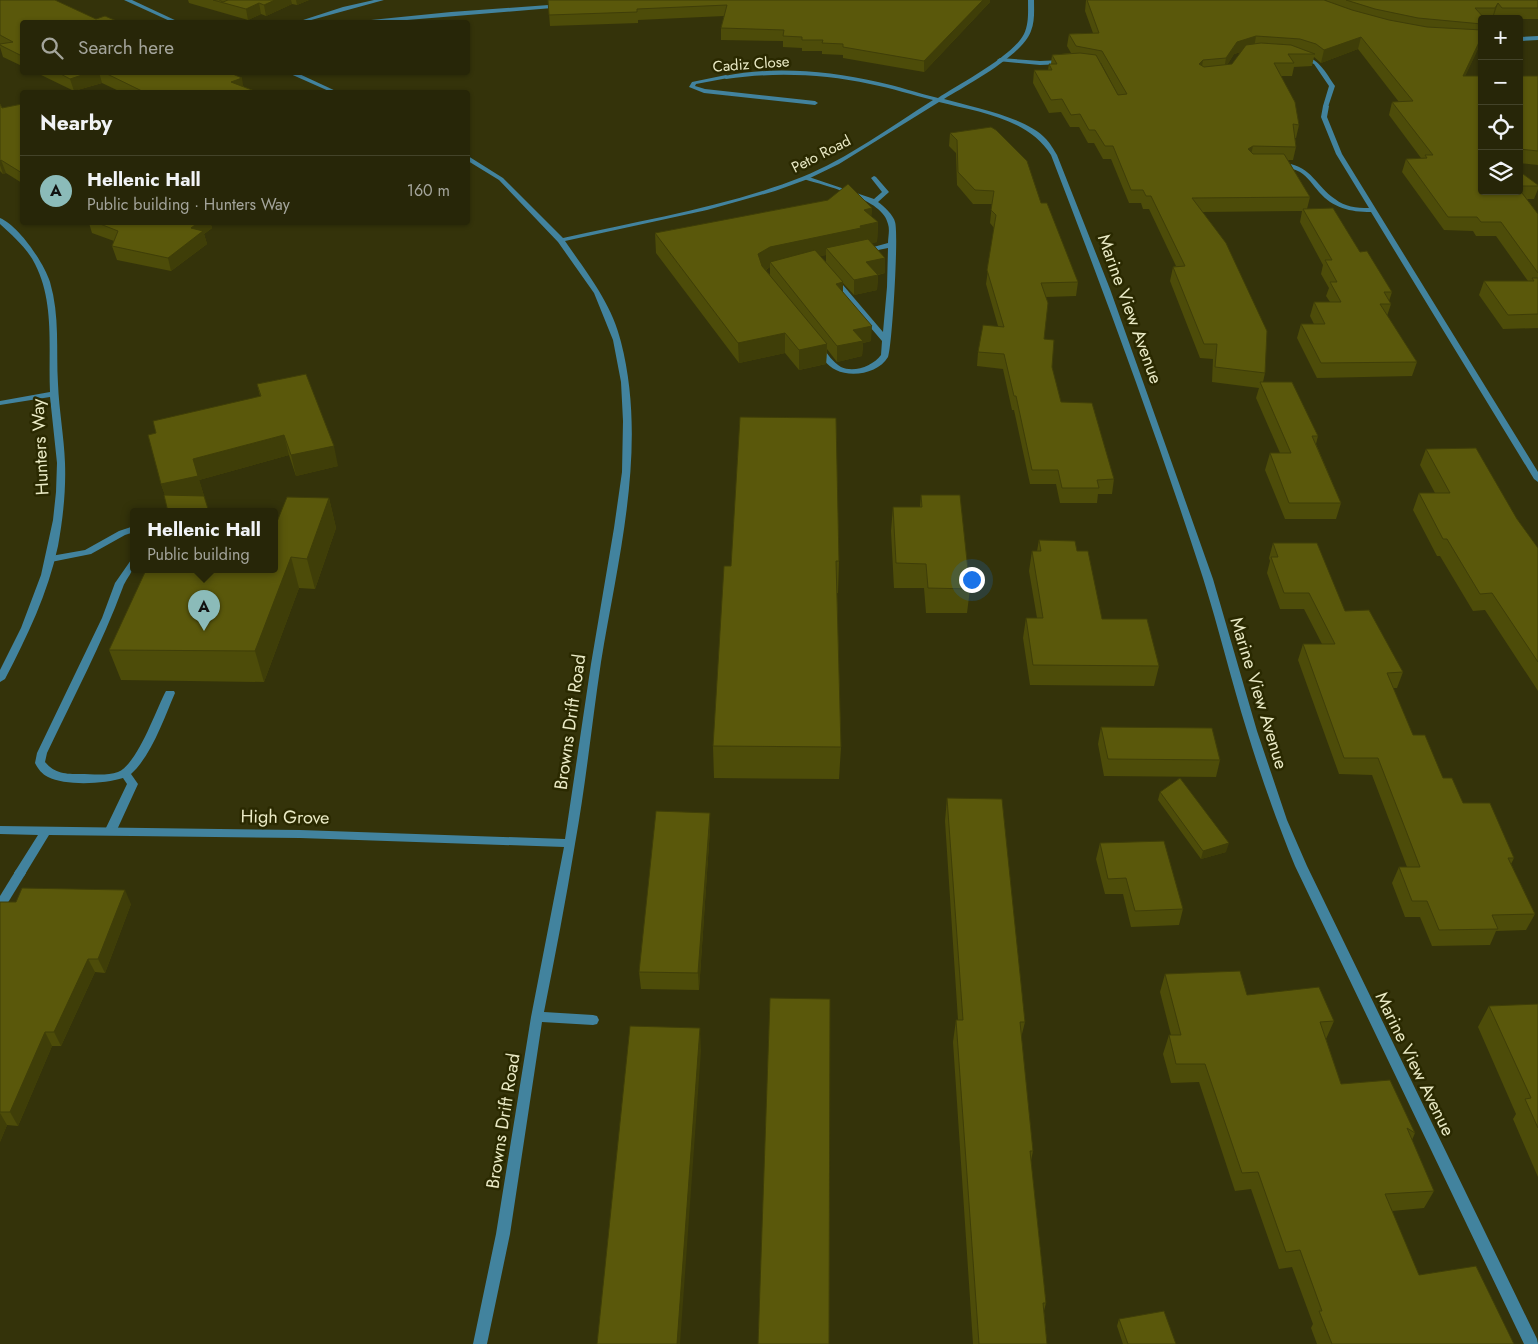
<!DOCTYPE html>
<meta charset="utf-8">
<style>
:root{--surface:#272608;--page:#333216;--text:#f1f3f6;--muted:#a4a59c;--line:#434329;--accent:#8bbbb9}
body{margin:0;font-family:Jost,sans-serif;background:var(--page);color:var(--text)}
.controls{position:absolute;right:15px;top:15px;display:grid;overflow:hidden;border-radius:5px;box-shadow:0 1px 4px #0004}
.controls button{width:45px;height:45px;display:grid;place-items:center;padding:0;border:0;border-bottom:1px solid var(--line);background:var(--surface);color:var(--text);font:25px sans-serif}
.you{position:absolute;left:971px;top:579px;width:18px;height:18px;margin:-12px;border:4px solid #fff;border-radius:50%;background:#1a73e8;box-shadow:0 0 0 8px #1a73e833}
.badge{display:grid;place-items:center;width:32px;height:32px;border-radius:50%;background:var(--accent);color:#111;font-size:16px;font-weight:700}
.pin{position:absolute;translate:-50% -41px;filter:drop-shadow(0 1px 2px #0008)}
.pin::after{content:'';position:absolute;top:26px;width:18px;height:15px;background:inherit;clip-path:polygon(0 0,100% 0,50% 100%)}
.popup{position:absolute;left:130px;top:508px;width:148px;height:65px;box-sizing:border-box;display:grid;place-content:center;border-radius:5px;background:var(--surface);filter:drop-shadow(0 1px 4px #0005);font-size:16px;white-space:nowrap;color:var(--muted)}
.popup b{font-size:19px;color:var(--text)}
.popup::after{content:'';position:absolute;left:50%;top:100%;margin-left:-10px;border:10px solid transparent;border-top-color:var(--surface)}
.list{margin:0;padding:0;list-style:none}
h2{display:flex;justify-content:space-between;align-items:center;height:65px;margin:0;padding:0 20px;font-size:21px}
h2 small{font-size:16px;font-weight:400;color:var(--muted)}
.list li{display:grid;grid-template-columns:32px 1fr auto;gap:15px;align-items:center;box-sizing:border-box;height:70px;padding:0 20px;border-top:1px solid var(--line)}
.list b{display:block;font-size:19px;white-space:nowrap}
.list p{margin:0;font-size:16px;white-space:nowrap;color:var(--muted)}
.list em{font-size:16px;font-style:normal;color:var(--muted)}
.icon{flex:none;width:28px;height:28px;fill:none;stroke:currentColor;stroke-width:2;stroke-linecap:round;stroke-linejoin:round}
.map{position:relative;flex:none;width:1538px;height:1344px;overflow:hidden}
.search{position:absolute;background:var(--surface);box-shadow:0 1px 4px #0004;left:20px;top:20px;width:450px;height:55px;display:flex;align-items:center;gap:12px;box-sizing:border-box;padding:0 18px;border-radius:5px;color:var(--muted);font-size:19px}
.panel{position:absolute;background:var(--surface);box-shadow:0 1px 4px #0004;left:20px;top:90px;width:450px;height:135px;border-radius:5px}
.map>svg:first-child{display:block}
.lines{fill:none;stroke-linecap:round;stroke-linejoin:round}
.lane{fill:#42839e;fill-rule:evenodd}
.street{fill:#42839e;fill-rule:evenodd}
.wall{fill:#4d4c09;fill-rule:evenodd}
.shaded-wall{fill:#3f3e08}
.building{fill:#5a580b;stroke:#3f3e08}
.labels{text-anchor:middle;stroke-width:5;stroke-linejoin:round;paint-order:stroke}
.far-street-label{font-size:15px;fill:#eaeac5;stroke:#2a2900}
.street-label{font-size:18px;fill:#eaeac5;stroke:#2a2900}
</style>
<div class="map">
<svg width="1538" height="1344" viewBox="0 0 1538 1344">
<rect width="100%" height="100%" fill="#34330a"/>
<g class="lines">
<!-- lane -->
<g class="lane">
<path d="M562 4 564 5V7L383 22H368L371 20 451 12Z"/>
<path d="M1300 56C1318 56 1326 73 1335 86L1328 107 1323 106 1329 86 1314 64 1300 58Z"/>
<path d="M1000 58 1040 61 1063 60 1066 62 1063 64 1040 65 998 61 997 60Z"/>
<path d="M726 75 729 77 728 78 696 84 695 86 705 89 815 101 818 103 815 105 704 93 689 87 692 82Z"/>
<path d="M806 176 874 199 882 192 871 178 874 176 876 177 889 192 878 202C884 206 894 216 895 222 899 233 892 348 888 357 879 373 852 378 836 370 827 366 821 356 815 348L816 346H822C827 354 833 362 841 367 854 373 873 366 881 355L882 341 830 280 834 278H837L883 332 887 287 888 248 863 253 859 251 888 243C888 237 890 230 888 224 884 199 825 186 804 179L803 178Z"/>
<path d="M134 526V532L125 535 91 554 51 562 46 559 51 556 85 550 119 531Z"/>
<path d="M134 559C134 573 128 575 123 587 102 644 73 698 47 753L45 762C55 774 66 774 80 774 92 774 107 776 118 772 138 764 156 709 166 691H174L175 693C164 718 152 755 131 774L138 784 116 832 114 835H106L104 832 127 784 123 778C105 784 65 786 48 777 42 774 38 769 35 763L37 753 102 618 115 583 131 560Z"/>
<path d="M20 869 24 870 26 873 4 909 0 911V896L16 870Z"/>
</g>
<!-- street -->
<g class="street">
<path d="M124 0H132L179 22H172Z"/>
<path d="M374 0H384L304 22H297L343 7Z"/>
<path d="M1028 0H1034C1034 10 1035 21 1031 31 1022 56 967 85 944 99 972 107 1026 117 1046 139 1050 143 1054 150 1057 155L1110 289 1174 469 1213 579 1257 731 1287 820 1307 866 1537 1339 1538 1344H1524L1295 866C1277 822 1261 777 1247 731 1231 680 1219 629 1203 578 1157 436 1105 295 1051 155 1028 118 978 112 939 102L839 164 808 179 775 191 707 210 565 241C587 273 612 304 621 342 648 447 618 558 601 662 592 722 586 783 575 844 566 900 555 956 544 1012L593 1015 597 1016 599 1020 597 1024 593 1025 542 1022 510 1234 487 1344H473L496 1234 531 1017 564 847 300 838 49 835 24 876 20 877 16 876 14 873 38 835 0 834V826L300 830 565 839 591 664 614 528 622 472 623 421 621 382 613 340 594 293 558 242 499 180 468 161V156L503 178 563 238C643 220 726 207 802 177 847 159 892 126 933 100 912 95 892 88 870 84 823 74 774 72 726 79L723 77 724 76C774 66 828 71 878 82 898 86 917 93 938 98 959 84 1013 56 1024 34 1029 24 1028 11 1028 0Z"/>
<path d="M1538 36V40L1519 41V37Z"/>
<path d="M286 72H295L338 92H331Z"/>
<path d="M1326 104 1329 106 1327 117 1342 154 1538 472V482L1534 479 1371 212C1350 212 1333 208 1319 192 1313 185 1308 177 1300 172 1292 167 1282 168 1275 164 1279 162 1281 162 1286 163 1312 167 1316 186 1335 199 1345 207 1356 208 1369 208L1336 154 1321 117 1323 106Z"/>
<path d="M0 218C19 226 44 263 50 282 60 316 56 350 58 384 59 410 64 437 65 463 66 491 63 518 58 546 48 593 27 637 5 679L0 682V670L21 628 41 575 53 520 56 492 57 463 50 397 0 405V401L50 392C48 350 55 303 35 264 27 248 13 236 0 224Z"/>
</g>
</g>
<!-- wall -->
<g class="wall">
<path d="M0 0 96 19 119 22H22V66L3 57 0 47Z"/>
<path d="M188 0H309L297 5 292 4 266 16 261 14 248 20 189 3Z"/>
<path d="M548 0H990V2L924 72 843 58V55L822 54V51H802V48L783 47V41L721 40V28L724 16 638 20V23L550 26Z"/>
<path d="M1086 0H1324L1327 1 1326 0H1538V19H1498L1494 15 1492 19H1482V40L1465 76 1482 191H1519V171L1538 185V189L1534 199H1527L1538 214V328L1503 329 1479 295 1484 281H1528L1496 236H1476L1473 231 1444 230 1402 172 1406 159 1421 158 1389 115 1392 102H1399L1358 49 1321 63 1314 57 1312 66 1294 67 1292 76H1281L1299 125 1296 138H1295L1296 147 1293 160H1288L1310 197 1307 209 1360 252 1392 292 1389 301 1391 304 1387 316 1417 362 1412 376 1317 378 1297 338 1301 324H1314L1310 316 1314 302H1330L1326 296 1329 288 1321 274 1323 265 1300 222 1302 211 1202 212 1265 373 1263 382 1318 436 1316 444 1341 503 1336 519H1285L1265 470 1270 453H1280L1256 398 1259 388 1212 382 1213 359 1200 358 1170 281 1173 267 1176 266 1149 209H1143L1141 203H1129L1111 159H1103L1094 143H1088L1079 127H1070L1061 112 1049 113 1033 83 1034 70H1048L1049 64H1051L1052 55 1071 53 1067 46 1069 34 1093 33 1085 11ZM1241 52 1232 64 1227 65 1234 54ZM1100 63H1101L1118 95Z"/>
<path d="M35 72H228L244 87 257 92H121L102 83 74 91Z"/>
<path d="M1519 76H1538V165L1519 163Z"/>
<path d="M0 104 2 108 22 104V183L6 173 3 174 0 171Z"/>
<path d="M950 133 1041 203 1078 282 1076 296 1046 297 1044 339 1061 402 1114 479 1112 494H1098L1097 503H1060L1056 484H1030L1014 410H1012L1003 369 977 366 978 352 998 326 986 284 994 228 990 223 992 204H973L957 185 956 153 949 146Z"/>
<path d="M872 208 871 216 878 222 877 242 871 243 885 258V273L878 275 877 290 854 295 843 283V292L871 341 863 343 862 356 837 362 827 349 826 364 799 370 785 353 739 363 656 253 655 233ZM826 255V262L820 256ZM770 267V275L766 270Z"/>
<path d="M88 222H210L212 228 204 234 207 244 171 271 117 260 112 246 114 241 92 233 89 223Z"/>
<path d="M257 384 338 466 296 476 289 455 199 480 209 512 165 495 161 484 156 433 260 396Z"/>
<path d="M1426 449 1517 519 1538 548V691L1485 610 1473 611 1440 556H1437L1413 510 1419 493H1435L1420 465Z"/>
<path d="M921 495 970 589 967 613H926L924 588H894L891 531 893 507H920Z"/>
<path d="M329 498 336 528 315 589 299 588 264 682 121 680 109 650 274 570Z"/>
<path d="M1039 540 1077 551 1102 619 1159 666 1154 686 1030 685 1023 638 1026 618H1037L1029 571 1032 551H1037Z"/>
<path d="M1273 543 1345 611 1403 672 1397 688H1393L1413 735 1443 778 1463 803 1514 858 1511 864 1535 914 1526 930 1496 931 1490 945 1432 946 1420 917H1405L1392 883 1399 867H1407L1372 775 1339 774 1298 660 1303 644H1322L1304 609H1280L1267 573 1270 561 1269 558Z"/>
<path d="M839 561 838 593H837L841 747 839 779 714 778 713 746 731 566Z"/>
<path d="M1101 727 1220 760 1216 777 1104 776 1098 744Z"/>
<path d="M1160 792 1226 852 1201 859 1158 800Z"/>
<path d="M947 798 1025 1022 1021 1038 1033 1151 1031 1161 1046 1303 1044 1311 1047 1344H973L953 1042 956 1020H958L945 821Z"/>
<path d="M710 829 699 990 641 989 639 972Z"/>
<path d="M1100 843 1183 909 1179 925 1131 927 1123 894H1105L1096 859Z"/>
<path d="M0 902 131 904 105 973 95 972 61 1046H52L18 1126 7 1125 0 1142Z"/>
<path d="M1165 974 1247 995 1334 1021 1326 1039 1341 1084 1415 1133 1412 1140 1434 1191 1424 1208 1392 1211 1419 1275 1514 1344H1317L1311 1328 1313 1324 1292 1267 1279 1269 1251 1189 1235 1191 1199 1082 1171 1083 1163 1054 1169 1035H1171L1160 992Z"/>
<path d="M1538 1004V1177L1513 1119 1516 1114 1478 1027 1489 1006Z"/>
<path d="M1119 1319 1176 1344H1123L1117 1326Z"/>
</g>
<!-- shaded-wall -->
<g class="shaded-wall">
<path d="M275 0H291L292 4 266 16 264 5Z"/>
<path d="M296 0H309L297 5Z"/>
<path d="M983 0H990V2L924 72V61Z"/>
<path d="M259 3 261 14 248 20 246 9Z"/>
<path d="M1498 3 1494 15 1492 19 1495 8Z"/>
<path d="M1256 36 1254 48 1234 54 1224 70 1226 58 1237 42Z"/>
<path d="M1482 36 1481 43 1459 89 1463 76Z"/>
<path d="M1361 37 1358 49 1321 63 1324 50Z"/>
<path d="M1203 60 1201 72 1199 64Z"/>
<path d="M91 72H99L102 83 74 91 70 79Z"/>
<path d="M242 78 244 91 231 82Z"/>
<path d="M1253 146 1250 159 1248 149Z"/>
<path d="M1 160 6 173 3 174 0 165V161Z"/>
<path d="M872 208 871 224 878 222 877 242 861 246 826 248V255L774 266 770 262V267L758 274V254L770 247 864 210Z"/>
<path d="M199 222H210L212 228 204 234 207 244 171 271 168 258 191 228Z"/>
<path d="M885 258V273L865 277 866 262Z"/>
<path d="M878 275 877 290 854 295V280Z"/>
<path d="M843 282V298L836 284Z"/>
<path d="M872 326 871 341 863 343 862 356 837 362V346L853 330Z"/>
<path d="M785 333V353L739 363 738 343Z"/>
<path d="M827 344 826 364 799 370V350Z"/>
<path d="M284 435 289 455 199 480 193 459Z"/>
<path d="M334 446 338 466 296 476 291 455Z"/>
<path d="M198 476 204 496 168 504 161 484Z"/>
<path d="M329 498 336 528 315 589 307 559Z"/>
<path d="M291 557 299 588 264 682 255 651Z"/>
<path d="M710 813V829L699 990 698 973Z"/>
<path d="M1229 843 1226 852 1201 859 1203 851Z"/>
<path d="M125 890 131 904 105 973 98 959Z"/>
<path d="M88 959 95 972 61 1046 54 1032Z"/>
<path d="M700 1028 701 1051 680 1344H677Z"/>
<path d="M45 1032 52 1046 18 1126 10 1112Z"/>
<path d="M0 1113 7 1125 0 1142Z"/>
</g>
<!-- building -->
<g class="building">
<path d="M0 0H55L96 19 105 16 119 22H22V56L0 45V44L13 42 0 35Z"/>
<path d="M213 0H219L223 2 228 0H275L264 5 259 3 246 9Z"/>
<path d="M548 0H983L924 61 843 47V44L822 43 823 40H802V37L783 36 784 30 721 28 727 5 637 9V12L549 15Z"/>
<path d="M1087 0H1324L1352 10 1389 20 1427 27 1482 30V36L1463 76H1482V191H1519V189L1538 214V273L1501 222H1481L1477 217H1448L1406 159 1427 158 1425 155H1433L1392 102 1413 101 1361 37 1324 50 1316 44 1300 39 1256 36 1237 42 1226 58 1203 60 1199 64 1204 67 1232 64 1246 45 1261 43 1291 45 1315 54H1288L1294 63H1274L1295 102 1299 125 1293 124 1296 147 1253 146 1248 149 1253 154H1284L1310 197 1192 198 1226 243 1267 331 1265 373 1215 367 1217 344H1204L1173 267 1185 266 1151 196H1146L1143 190H1131L1113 146H1105L1095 130H1089L1080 114 1071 115 1062 99 1051 100 1034 70H1052L1049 64H1057L1052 55 1080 53 1096 55 1118 95 1127 94 1102 51 1076 46 1069 34 1099 33Z"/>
<path d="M1346 0H1538V8H1502L1498 3 1495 8H1475L1485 19H1482V24L1418 18 1375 9Z"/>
<path d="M57 72H91L70 79Z"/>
<path d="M103 72H228L242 78 231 82 257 92H144Z"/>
<path d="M1519 76H1538V151L1519 149Z"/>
<path d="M0 104 2 108 22 104V173L1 160 0 161Z"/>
<path d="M991 127 996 130 1027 161 1041 203H1047L1078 282 1041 283 1048 303 1044 339 1054 340 1052 367 1061 402 1092 403 1114 479 1097 480 1099 488H1062L1058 470H1032L1016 396H1014L1004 354 978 352 983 325 1004 327 987 270 996 215 991 210 994 191 975 190 958 172 957 140 950 133Z"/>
<path d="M1519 171 1538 185V186H1519Z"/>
<path d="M848 184 872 208 864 210 878 222 860 226 861 228 770 247 758 254 762 266 827 344 799 350 785 333 738 343 655 233 828 200Z"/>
<path d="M1333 208 1360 252 1367 251 1392 292H1384L1391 304H1380L1417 362 1321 363 1301 324H1325L1314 302H1341L1330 282H1337L1325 260H1332L1303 209Z"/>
<path d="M95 222H199L191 228 203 231 168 258 112 246 118 231Z"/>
<path d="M868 239 885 258 866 262 878 275 854 280 826 248Z"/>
<path d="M815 250 843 282 836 284 872 326 853 330 863 341 837 346 770 262Z"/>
<path d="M1532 278H1538V314L1508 315 1484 281H1534Z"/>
<path d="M306 374 334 446 291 455 284 435 193 459 198 476 161 484 148 435 156 433 153 421 261 396 257 384Z"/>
<path d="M1260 382H1292L1318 436H1312L1341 503H1289L1270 453H1291Z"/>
<path d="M740 417 836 418 839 561H836L841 747 713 746 724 566H731Z"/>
<path d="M1476 448 1517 519 1538 548V662L1492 593 1480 594 1447 539H1443L1419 493H1450L1426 449Z"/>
<path d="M164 495 204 496 209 512H168Z"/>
<path d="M921 495H960L970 589 928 588 926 564 896 563 893 507H922Z"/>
<path d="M287 497 329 498 307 559 291 557 255 651 109 650 146 570H274V529Z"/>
<path d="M1039 540 1075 541 1077 551H1088L1102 619H1147L1159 666 1033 665 1026 618H1043L1032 551H1041Z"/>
<path d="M1273 543H1317L1345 611 1369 610 1403 672 1387 673 1413 735H1425L1443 778H1452L1463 803H1490L1514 858H1508L1535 914 1492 915 1498 929 1439 930 1427 901H1412L1399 867H1420L1378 758H1344L1303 644H1335L1309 593H1284L1271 557H1278Z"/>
<path d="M1101 727 1212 728 1220 760 1108 759Z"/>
<path d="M1180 778 1229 843 1203 851 1160 792Z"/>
<path d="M947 798 1002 799 1025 1022H1020L1033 1151H1030L1046 1303H1043L1047 1344H979L956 1020H963Z"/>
<path d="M656 811 710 813 698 973 639 972Z"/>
<path d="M1164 841 1183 909 1135 911 1126 878 1108 879 1100 843Z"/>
<path d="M22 888 125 890 98 959H88L54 1032H45L10 1112H0V902H16Z"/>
<path d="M1240 971 1247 995 1319 987 1334 1021 1320 1022 1341 1084 1390 1080 1415 1133 1407 1128 1434 1191 1385 1194 1419 1275 1476 1266 1514 1344H1332L1319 1311H1322L1300 1250 1286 1252 1258 1172 1242 1173 1205 1064H1176L1169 1035H1181L1165 974Z"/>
<path d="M770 998 830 999 829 1344H758Z"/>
<path d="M1538 1004V1128L1525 1099 1531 1098 1489 1006Z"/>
<path d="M630 1026 700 1028 677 1344H597Z"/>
<path d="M1164 1311 1176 1344H1128L1119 1319Z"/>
</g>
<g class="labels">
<!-- far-street labels -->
<g class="far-street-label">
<text transform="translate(751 64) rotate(-4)" y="5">Cadiz Close</text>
<text transform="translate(821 154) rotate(-27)" y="5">Peto Road</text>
</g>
<!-- street labels -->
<g class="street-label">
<text transform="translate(1130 309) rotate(70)" y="6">Marine View Avenue</text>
<text transform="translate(40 447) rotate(-93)" y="6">Hunters Way</text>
<text transform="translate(1259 693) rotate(73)" y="6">Marine View Avenue</text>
<text transform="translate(570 722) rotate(-82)" y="6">Browns Drift Road</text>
<text transform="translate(285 817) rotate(1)" y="6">High Grove</text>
<text transform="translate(1415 1064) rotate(64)" y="6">Marine View Avenue</text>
<text transform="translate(503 1121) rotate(-81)" y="6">Browns Drift Road</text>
</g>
</g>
</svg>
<div class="controls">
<button>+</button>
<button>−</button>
<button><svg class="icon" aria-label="locate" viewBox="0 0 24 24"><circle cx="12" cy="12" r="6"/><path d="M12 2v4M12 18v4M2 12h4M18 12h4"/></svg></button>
<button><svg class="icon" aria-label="layers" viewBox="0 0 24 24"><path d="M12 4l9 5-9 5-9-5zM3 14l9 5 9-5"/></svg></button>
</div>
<div class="you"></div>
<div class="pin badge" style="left:204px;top:631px">A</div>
<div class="popup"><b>Hellenic Hall</b>Public building</div>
<div class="search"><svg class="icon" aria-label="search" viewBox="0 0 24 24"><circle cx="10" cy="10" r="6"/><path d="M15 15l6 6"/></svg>Search here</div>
<section class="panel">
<h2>Nearby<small></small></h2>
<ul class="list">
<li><span class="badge">A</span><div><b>Hellenic Hall</b><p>Public building · Hunters Way</p></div><em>160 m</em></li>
</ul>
</section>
</div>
